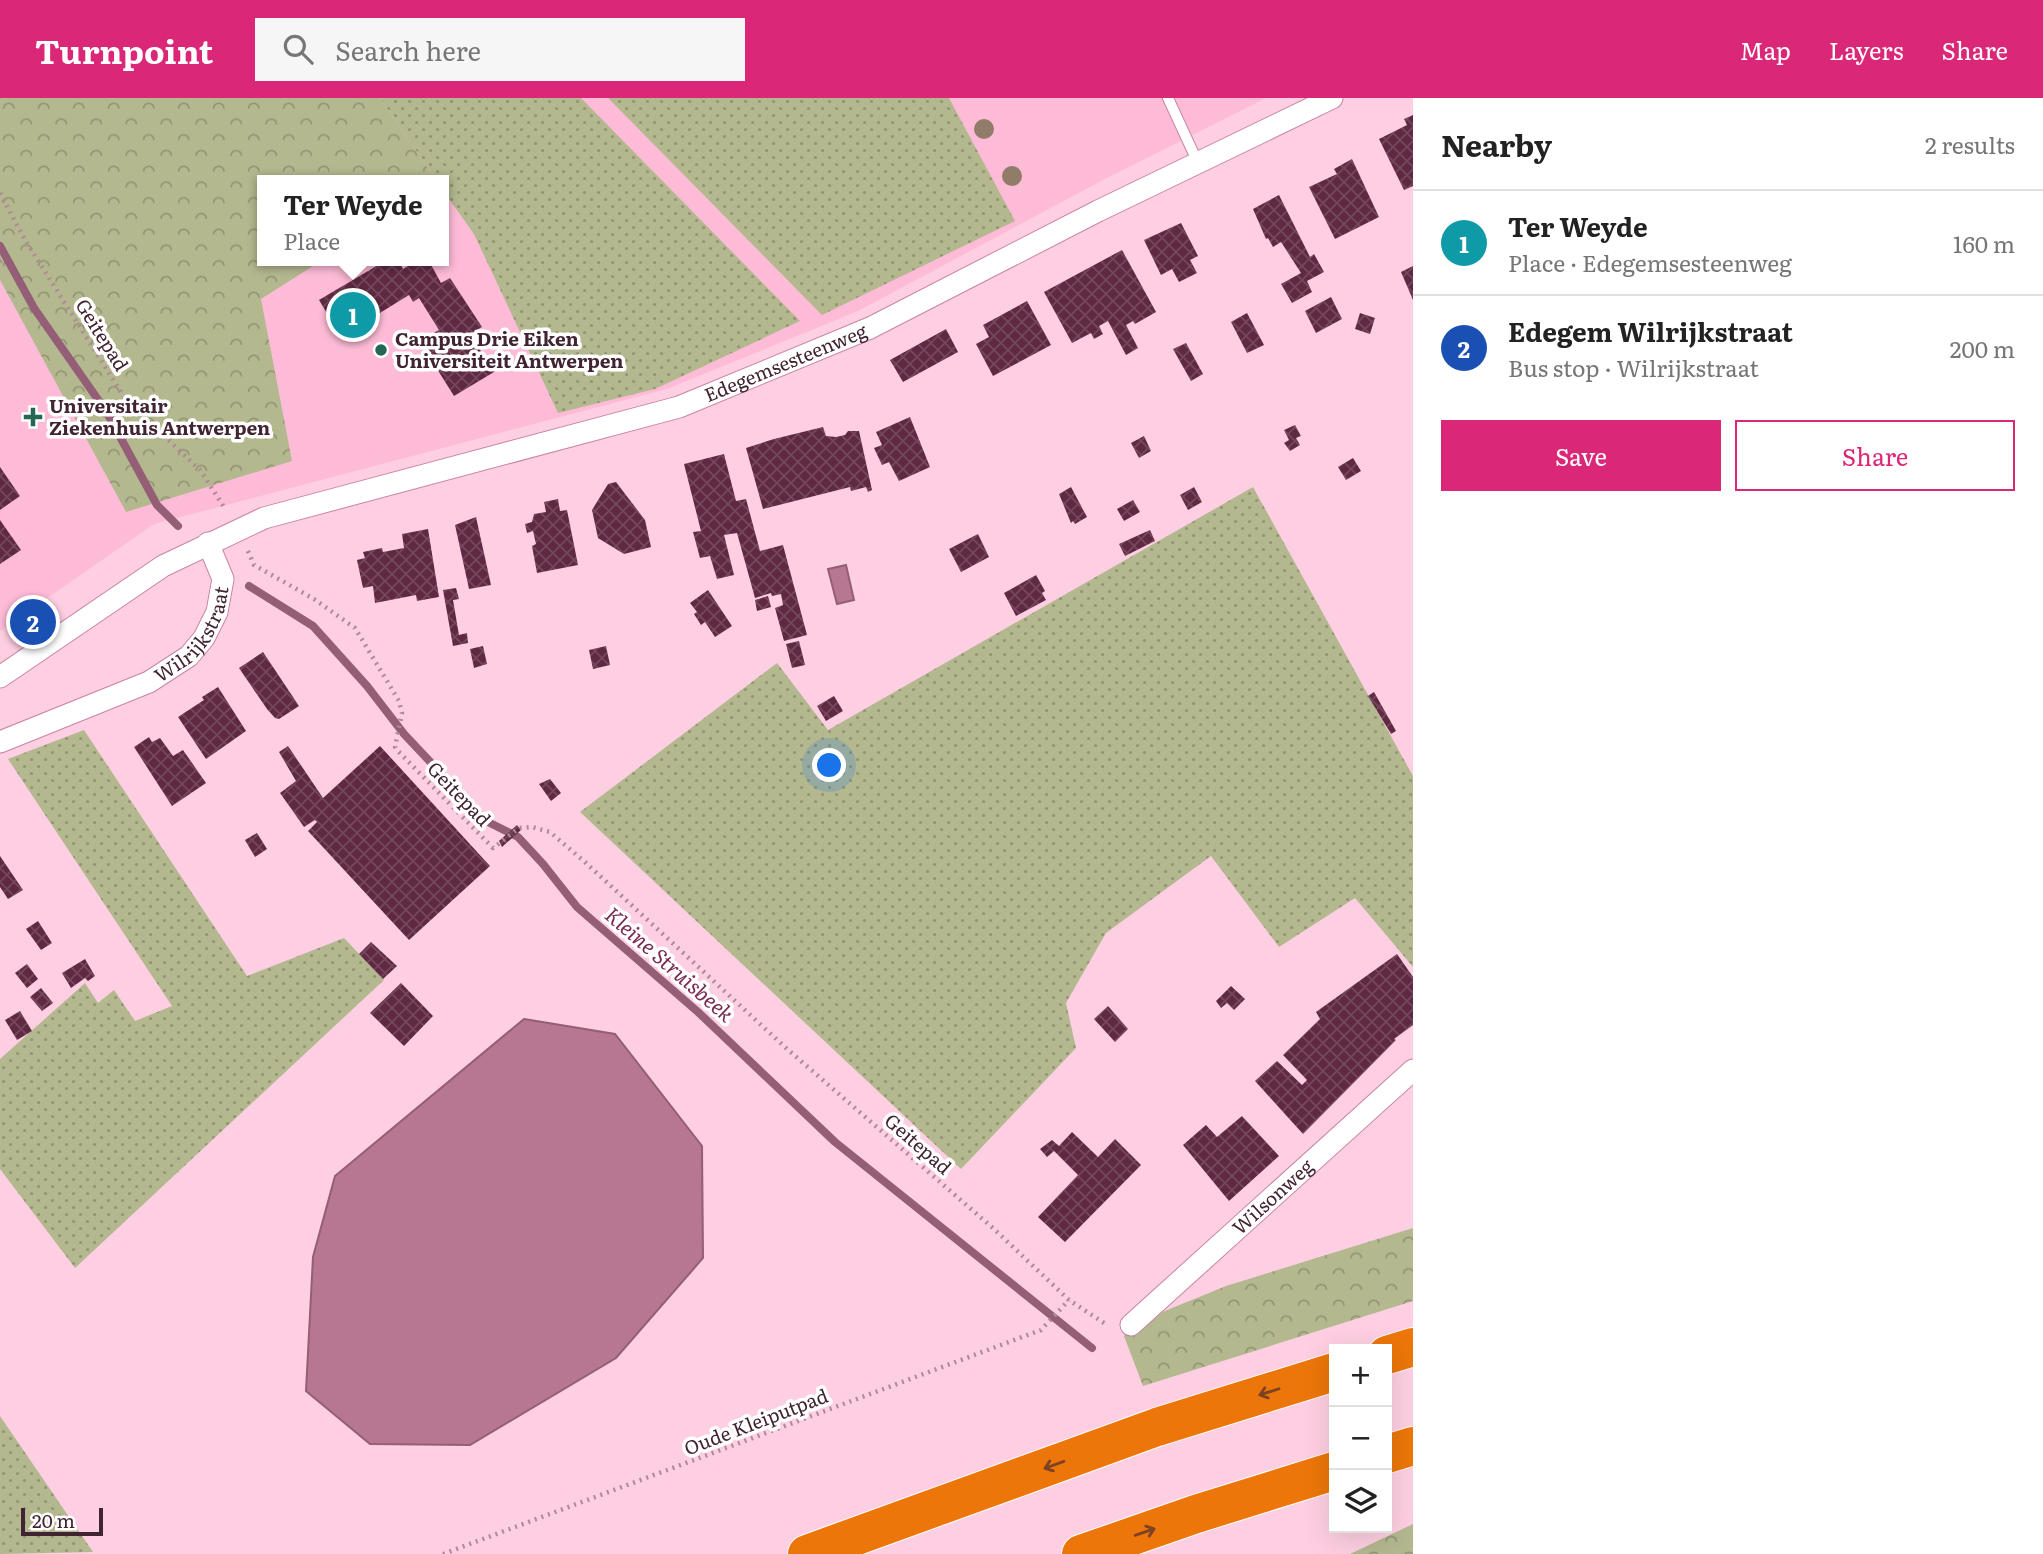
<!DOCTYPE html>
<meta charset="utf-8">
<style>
:root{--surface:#fff;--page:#f6f6f6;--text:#222;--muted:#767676;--line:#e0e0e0;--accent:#db2777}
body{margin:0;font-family:Literata,serif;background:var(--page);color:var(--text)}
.controls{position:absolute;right:21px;bottom:21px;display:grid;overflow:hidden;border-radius:0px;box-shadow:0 7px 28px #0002}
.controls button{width:63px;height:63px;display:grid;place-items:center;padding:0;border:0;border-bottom:2px solid var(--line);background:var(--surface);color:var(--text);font:35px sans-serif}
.scale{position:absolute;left:21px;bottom:18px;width:82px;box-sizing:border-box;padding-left:7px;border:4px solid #412431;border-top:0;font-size:19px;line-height:24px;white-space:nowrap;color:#412431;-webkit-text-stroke:5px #fff;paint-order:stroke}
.you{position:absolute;left:830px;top:668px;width:24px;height:24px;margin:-18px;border:5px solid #fff;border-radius:50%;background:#1a73e8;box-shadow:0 0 0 10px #1a73e833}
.badge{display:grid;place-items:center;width:46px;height:46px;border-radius:50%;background:var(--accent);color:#fff;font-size:23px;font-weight:700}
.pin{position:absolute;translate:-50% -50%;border:4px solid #fff;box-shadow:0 2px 7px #0006}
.popup{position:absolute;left:257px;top:77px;width:192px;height:91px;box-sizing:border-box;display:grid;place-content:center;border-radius:0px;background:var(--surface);filter:drop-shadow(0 2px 5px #0005);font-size:23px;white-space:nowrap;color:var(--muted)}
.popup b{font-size:26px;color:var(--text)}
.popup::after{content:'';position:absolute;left:50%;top:100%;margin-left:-14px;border:14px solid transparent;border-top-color:var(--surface)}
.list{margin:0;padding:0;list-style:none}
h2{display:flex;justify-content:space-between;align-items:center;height:91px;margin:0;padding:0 28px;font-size:30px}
h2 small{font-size:23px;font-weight:400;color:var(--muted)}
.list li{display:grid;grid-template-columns:46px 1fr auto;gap:21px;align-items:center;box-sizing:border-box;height:105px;padding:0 28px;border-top:2px solid var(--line)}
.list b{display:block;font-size:26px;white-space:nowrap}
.list p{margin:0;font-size:23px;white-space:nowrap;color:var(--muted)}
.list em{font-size:23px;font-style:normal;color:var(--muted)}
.actions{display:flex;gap:14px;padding:21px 28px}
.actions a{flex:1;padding:16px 0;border:2px solid var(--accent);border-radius:0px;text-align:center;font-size:24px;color:var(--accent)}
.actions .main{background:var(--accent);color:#fff}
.icon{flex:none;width:38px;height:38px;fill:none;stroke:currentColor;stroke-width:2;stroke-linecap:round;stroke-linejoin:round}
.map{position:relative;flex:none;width:1413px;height:1456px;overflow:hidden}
header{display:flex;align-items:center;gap:42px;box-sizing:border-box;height:98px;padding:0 35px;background:var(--accent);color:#fff}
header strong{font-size:33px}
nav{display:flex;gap:38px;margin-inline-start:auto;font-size:24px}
.search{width:490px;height:63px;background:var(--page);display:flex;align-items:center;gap:18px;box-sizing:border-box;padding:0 24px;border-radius:0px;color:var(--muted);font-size:26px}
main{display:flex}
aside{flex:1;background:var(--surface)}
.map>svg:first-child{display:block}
.built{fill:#febbd7;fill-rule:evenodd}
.grass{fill:url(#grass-dots)}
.forest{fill:url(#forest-crowns)}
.water{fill:#b77793;stroke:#945e76;stroke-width:2}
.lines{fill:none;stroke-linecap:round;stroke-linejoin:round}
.stream{stroke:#945e76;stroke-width:8}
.building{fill:url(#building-cross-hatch)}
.lane-casing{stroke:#cb83a2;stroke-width:12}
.street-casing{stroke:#cb83a2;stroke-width:23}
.highway-casing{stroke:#fff;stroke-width:40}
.path{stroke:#b08999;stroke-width:4.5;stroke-dasharray:2 5;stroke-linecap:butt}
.lane{stroke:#fff;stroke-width:10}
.street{stroke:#fff;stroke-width:21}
.highway{stroke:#ec7609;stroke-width:38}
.tree{fill:#907c68}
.oneway{stroke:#7d4123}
.poi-dot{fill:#256654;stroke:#fff;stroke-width:2.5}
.labels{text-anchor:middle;stroke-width:7;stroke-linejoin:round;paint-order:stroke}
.street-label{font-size:19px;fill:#412431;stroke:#fff}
.poi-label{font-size:19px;font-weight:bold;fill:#412431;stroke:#fff;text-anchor:start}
.water-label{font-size:21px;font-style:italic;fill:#792b52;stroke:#fff}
</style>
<header>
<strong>Turnpoint</strong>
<div class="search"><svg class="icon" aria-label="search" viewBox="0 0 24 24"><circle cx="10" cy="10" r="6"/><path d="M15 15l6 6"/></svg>Search here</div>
<nav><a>Map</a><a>Layers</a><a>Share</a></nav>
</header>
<main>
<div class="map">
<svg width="1413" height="1456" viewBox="0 0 1413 1456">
<defs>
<pattern id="grass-dots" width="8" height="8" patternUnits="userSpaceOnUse" patternTransform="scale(1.75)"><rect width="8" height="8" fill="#b4b88f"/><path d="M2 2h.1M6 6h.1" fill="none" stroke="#949575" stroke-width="1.8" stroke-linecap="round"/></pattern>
<pattern id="forest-crowns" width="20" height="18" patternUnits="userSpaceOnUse" patternTransform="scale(1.75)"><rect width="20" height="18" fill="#b4b88f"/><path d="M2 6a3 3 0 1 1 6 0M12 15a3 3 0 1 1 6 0" fill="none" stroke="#949575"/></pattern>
<pattern id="building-cross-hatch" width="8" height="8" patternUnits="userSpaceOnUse" patternTransform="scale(1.75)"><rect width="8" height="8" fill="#602943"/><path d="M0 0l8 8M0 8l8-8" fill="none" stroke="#74475c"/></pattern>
</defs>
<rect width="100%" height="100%" fill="#fecfe2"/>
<!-- built -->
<path class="built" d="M0 0H1266L1107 80 858 213 667 291 154 426 0 533ZM262 82H444V163H262Z"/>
<!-- grass -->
<g class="grass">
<path d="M380 0H581L800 223 655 291 558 315 474 136 444 94V82H436Z"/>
<path d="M608 0H949L1015 123 822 217Z"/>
<path d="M1253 389 1413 678V869L1355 800 1279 849 1211 758 1106 835 1066 905 1076 950 961 1071 580 714 777 565 828 632Z"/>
<path d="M84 632 247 878 344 840 384 882 75 1170 0 1071V961L85 885 98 905 114 892 135 923 172 908 8 661Z"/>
<path d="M0 1318 93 1454 0 1456Z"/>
</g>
<!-- forest -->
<g class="forest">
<path d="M0 0H380L436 82H262V163H321L261 201 292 363 126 414 0 182Z"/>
<path d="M1413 1130V1203L1143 1288 1124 1238 1150 1219 1226 1188Z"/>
<path d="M1413 1426V1456H1350Z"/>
</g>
<!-- water -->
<g class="water">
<path d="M846 467 854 502 837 506 828 471Z"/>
<path d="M524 921 615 936 702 1048 703 1160 616 1260 470 1347 370 1346 306 1293 313 1159 335 1078Z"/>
</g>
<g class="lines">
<!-- stream -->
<g class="stream">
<path d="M0 148 34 210 106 313 157 407 178 428"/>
<path d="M249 488 313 528 367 588 404 636 486 723 518 739 543 766 577 809 698 914 835 1044 1092 1250"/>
</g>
</g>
<!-- building -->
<g class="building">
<path d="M1413 17V88L1404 92 1379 41 1407 27 1404 21Z"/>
<path d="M1352 61 1379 119 1335 141 1309 89 1337 76 1334 71Z"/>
<path d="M1279 97 1310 159 1314 156 1324 174 1307 183 1312 194 1292 205 1281 186 1301 175 1281 144 1273 149 1268 140 1266 141 1253 111Z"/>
<path d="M1181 125 1198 158 1190 162 1197 175 1179 184 1172 171 1161 177 1144 142Z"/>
<path d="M1122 152 1156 214 1135 226 1133 223 1126 227 1138 250 1126 257 1108 223 1099 228 1103 236 1094 241 1091 235 1072 245 1044 194Z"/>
<path d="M385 163H399L403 171 416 163H429L441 185 450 180 482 229 468 237 470 240 472 239 494 274 454 298 432 263 436 260 434 258 433 259 422 241 439 232 419 200 413 204 409 197 341 239 319 202Z"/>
<path d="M1413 168V202L1401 174Z"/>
<path d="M1331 199 1342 221 1316 235 1305 213Z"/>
<path d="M1027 203 1051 247 993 278 976 246 989 239 983 227Z"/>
<path d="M1247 215 1264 247 1247 255 1231 224Z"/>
<path d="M1360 215 1375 220 1370 236 1355 231Z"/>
<path d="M946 231 958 254 903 284 890 262Z"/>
<path d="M1186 245 1203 276 1191 283 1173 251Z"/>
<path d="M910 319 930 369 899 383 889 364 882 367 874 350 882 347 876 334Z"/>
<path d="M1295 327 1301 338 1296 340 1300 347 1290 353 1284 345 1289 342 1284 332Z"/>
<path d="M823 329 826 338 836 339 845 337 848 333H859L872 392 868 394 866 389 851 393 850 389 763 411 746 350 774 341Z"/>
<path d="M1144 338 1151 353 1139 360 1131 345Z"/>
<path d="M724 356 736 403 746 401 760 453 783 447 807 537 784 543 775 510 783 507 781 496 772 498 771 495 755 500 737 435 724 437 734 477 717 481 710 458 700 460 693 434 701 433 684 366Z"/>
<path d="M1353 360 1361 373 1346 382 1338 369Z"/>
<path d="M0 369 20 398 0 412Z"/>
<path d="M616 384 645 422 651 449 624 456 598 440 592 412 608 386Z"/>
<path d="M1071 389 1087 419 1075 426 1073 423 1071 425 1059 396Z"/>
<path d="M1194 389 1202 404 1188 412 1180 397Z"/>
<path d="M558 401 560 413 567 412 578 467 537 475 532 448 536 446 533 433 527 435 525 426 532 424 534 416 546 414 544 404Z"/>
<path d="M1133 402 1140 414 1124 423 1117 411Z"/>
<path d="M476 419 491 487 469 491 455 427Z"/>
<path d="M0 422 21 452 0 466Z"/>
<path d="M428 431 439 499 417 503 416 497 375 505 373 488 363 490 357 462 365 460 363 454 382 450 383 454 404 450 402 436Z"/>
<path d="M1150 432 1155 443 1125 458 1119 446Z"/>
<path d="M978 436 989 459 961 474 949 451Z"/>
<path d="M1036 477 1045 493 1042 495 1046 502 1016 518 1004 495Z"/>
<path d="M456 490 459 501 453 502 459 537 467 535 468 545 453 548 443 492Z"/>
<path d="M708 492 732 528 715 539 705 524 701 527 694 516 697 514 690 505Z"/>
<path d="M768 498 771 509 757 513 755 502Z"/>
<path d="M799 543 805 567 792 570 786 546Z"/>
<path d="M483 548 487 566 474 570 470 551Z"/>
<path d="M606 548 610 567 593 571 589 552Z"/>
<path d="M263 554 299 608 279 621 275 620 267 611 239 570Z"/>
<path d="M218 589 246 633 206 661 178 619 204 602 202 599Z"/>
<path d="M1374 594 1396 633 1391 636 1368 598Z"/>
<path d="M834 598 843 613 826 623 817 608Z"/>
<path d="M149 639 152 644 160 640 173 658 183 652 206 685 172 708 134 649Z"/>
<path d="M288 648 323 700 380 648 490 768 409 842 308 733 317 724 315 722 304 729 280 695 296 683 279 654Z"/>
<path d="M550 681 561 695 551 703 539 686Z"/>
<path d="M517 727 521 732 502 749 499 743Z"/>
<path d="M257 735 267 751 255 759 245 742Z"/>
<path d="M0 758 23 792 8 801 0 789Z"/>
<path d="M38 823 52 845 41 852 26 831Z"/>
<path d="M371 844 397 868 383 881 359 856Z"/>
<path d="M1397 856 1413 879V927L1394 941 1396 942 1303 1036 1255 983 1277 963 1302 987 1307 982 1283 957 1320 921 1316 914Z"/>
<path d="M85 861 95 878 88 883 85 880 71 890 62 875Z"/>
<path d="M27 866 38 881 27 890 15 875Z"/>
<path d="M401 885 433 918 404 948 370 915Z"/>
<path d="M1231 888 1245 901 1234 912 1227 905 1221 910 1216 903Z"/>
<path d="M41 890 53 905 42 913 30 899Z"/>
<path d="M1108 908 1128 931 1115 944 1094 921Z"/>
<path d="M20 913 32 933 17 942 5 922Z"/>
<path d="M1242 1018 1279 1058 1229 1103 1183 1047 1206 1027 1217 1039Z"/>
<path d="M1072 1034 1098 1059 1115 1041 1141 1067 1065 1144 1038 1119 1078 1077 1054 1053 1047 1059 1040 1051 1052 1042 1059 1048Z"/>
</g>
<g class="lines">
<defs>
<path id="lane" d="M1168 0 1198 65"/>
<g id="street">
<path id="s1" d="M0 579 163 468 264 420 679 309 870 230 1098 113 1332 0"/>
<path id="s2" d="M0 644 149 584 189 558 204 540 217 514 223 481 208 445"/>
<path id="s3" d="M1131 1227 1413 972"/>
</g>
<g id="highway">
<path d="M1387 1257 1413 1249"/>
<path d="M1387 1356 1413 1348"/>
<path d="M807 1456 1157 1329 1334 1274"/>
<path d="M1081 1456 1196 1416 1334 1373"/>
</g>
</defs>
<!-- lane casing -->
<use href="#lane" class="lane-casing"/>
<!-- street casing -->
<use href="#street" class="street-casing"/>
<!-- highway casing -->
<use href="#highway" class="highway-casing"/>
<!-- path -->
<g class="path">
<path d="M0 95 25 142 126 302 200 372 226 412"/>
<path d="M0 164 6 160"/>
<path d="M248 453 254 467 314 501 355 530 399 603 402 615 395 649 397 652 493 750 519 730 532 729 550 734 586 765 786 950 994 1131 1069 1202 1107 1227"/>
<path d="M443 1456 1041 1232 1069 1202"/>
</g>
<!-- lane -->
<use href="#lane" class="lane"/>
<!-- street -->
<use href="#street" class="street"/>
<!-- highway -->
<use href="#highway" class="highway"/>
</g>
<!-- trees -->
<g class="tree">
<circle cx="984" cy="31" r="10"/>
<circle cx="1012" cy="78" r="10"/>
</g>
<!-- one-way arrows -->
<defs><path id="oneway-shaft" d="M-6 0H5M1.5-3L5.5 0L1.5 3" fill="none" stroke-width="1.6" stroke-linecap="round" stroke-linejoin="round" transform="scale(1.75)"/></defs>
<g class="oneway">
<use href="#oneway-shaft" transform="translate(1269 1294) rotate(162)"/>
<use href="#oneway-shaft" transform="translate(1054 1367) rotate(160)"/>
<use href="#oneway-shaft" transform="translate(1145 1434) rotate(-19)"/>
</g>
<!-- markers -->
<g class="poi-dot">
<circle cx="381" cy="252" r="7"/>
<path d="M29.5 308.5h7v7h7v7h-7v7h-7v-7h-7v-7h7z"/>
</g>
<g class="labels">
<!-- street labels -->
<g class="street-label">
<text transform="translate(102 237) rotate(58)" y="7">Geitepad</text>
<text dy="7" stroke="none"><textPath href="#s1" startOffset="854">Edegemsesteenweg</textPath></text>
<text dy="7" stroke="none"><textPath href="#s2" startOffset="228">Wilrijkstraat</textPath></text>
<text transform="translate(459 696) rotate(46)" y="7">Geitepad</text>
<text transform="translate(918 1046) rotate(41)" y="7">Geitepad</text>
<text dy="7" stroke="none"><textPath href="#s3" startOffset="191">Wilsonweg</textPath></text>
<text transform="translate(756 1324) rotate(-21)" y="7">Oude Kleiputpad</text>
</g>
<!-- poi labels -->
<g class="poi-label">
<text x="395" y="248">Campus Drie Eiken<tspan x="395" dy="22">Universiteit Antwerpen</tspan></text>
<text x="49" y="315">Universitair<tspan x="49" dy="22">Ziekenhuis Antwerpen</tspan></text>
</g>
<!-- water labels -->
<g class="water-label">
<text transform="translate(669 867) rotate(41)" y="7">Kleine Struisbeek</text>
</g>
</g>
</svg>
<div class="controls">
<button>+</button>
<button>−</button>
<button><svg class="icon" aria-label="layers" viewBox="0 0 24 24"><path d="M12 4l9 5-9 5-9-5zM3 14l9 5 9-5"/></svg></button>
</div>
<div class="scale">20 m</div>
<div class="you"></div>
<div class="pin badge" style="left:353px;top:217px;background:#0f9aa8">1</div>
<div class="popup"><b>Ter Weyde</b>Place</div>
<div class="pin badge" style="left:33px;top:524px;background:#1a4fb4">2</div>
</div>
<aside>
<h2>Nearby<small>2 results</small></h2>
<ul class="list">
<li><span class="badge" style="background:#0f9aa8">1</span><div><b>Ter Weyde</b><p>Place · Edegemsesteenweg</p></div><em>160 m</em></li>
<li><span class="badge" style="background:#1a4fb4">2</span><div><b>Edegem Wilrijkstraat</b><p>Bus stop · Wilrijkstraat</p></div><em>200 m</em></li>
</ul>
<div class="actions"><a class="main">Save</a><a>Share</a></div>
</aside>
</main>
